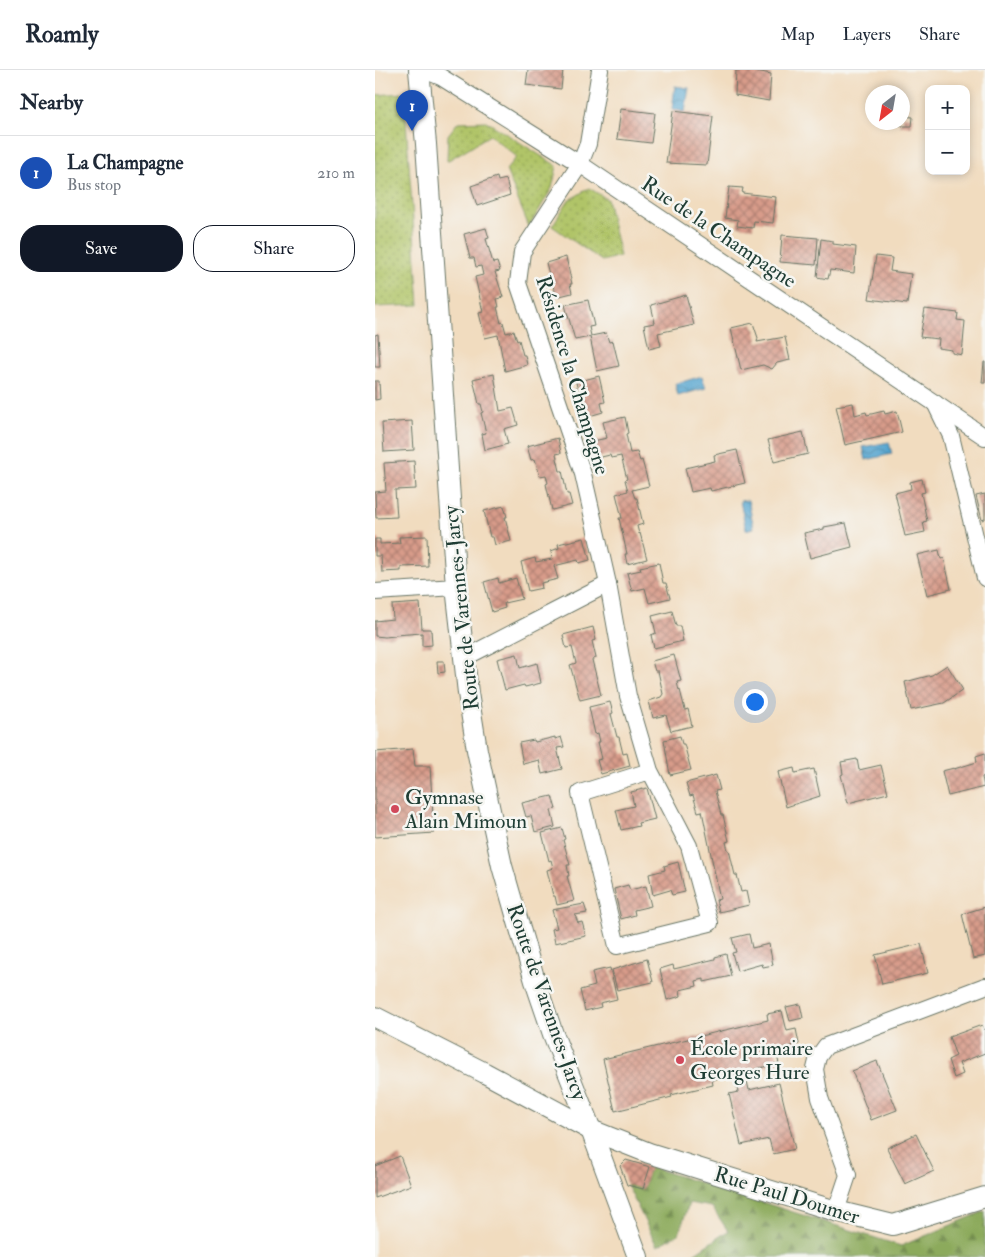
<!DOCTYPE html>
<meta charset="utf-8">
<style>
:root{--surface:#fff;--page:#f6f6f7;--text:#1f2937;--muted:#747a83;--line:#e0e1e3;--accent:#111827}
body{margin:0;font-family:"IM FELL Double Pica",serif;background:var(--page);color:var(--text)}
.controls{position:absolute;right:15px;top:15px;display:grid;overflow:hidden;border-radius:10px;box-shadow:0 2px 8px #0003}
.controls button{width:45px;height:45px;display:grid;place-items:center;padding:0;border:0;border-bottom:1px solid var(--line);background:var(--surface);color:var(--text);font:25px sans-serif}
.compass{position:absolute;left:490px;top:15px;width:45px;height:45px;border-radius:50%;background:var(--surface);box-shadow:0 2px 8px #0003;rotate:211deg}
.you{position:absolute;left:379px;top:631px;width:18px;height:18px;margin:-12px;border:4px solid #fff;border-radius:50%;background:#1a73e8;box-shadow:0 0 0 8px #1a73e833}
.badge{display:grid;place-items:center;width:32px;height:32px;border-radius:50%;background:var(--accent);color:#fff;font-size:16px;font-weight:700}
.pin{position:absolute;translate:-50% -41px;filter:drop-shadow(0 1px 2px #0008)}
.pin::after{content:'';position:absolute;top:26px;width:18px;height:15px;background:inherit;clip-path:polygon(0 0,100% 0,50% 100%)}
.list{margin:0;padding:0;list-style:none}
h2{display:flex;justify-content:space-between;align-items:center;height:65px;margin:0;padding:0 20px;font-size:21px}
h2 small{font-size:16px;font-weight:400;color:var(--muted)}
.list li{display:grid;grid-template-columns:32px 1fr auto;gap:15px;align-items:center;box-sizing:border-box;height:75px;padding:0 20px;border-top:1px solid var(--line)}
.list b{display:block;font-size:19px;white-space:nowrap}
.list p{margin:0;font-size:16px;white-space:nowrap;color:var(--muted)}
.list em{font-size:16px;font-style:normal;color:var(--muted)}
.actions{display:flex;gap:10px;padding:15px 20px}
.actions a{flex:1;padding:11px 0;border:1px solid var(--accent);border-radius:20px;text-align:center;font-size:18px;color:var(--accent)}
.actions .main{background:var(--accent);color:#fff}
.map{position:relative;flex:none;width:610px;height:1187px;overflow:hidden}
header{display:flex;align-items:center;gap:30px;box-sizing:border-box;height:70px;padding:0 25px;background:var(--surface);border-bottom:1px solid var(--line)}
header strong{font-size:24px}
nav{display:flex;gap:28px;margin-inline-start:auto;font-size:18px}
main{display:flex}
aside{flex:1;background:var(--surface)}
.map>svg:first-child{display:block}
.grass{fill:url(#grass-dots);stroke:#68804e}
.forest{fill:url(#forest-firs);stroke:#567448}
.water{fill:url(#water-waves);stroke:#3a7082}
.building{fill:url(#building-cross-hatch)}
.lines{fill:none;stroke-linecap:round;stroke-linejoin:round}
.minor-casing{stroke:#687565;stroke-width:18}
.tertiary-casing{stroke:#687565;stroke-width:22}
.minor{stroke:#fff;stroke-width:16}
.tertiary{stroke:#fff;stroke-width:20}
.poi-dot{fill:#d1495b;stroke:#f6f6f2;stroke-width:2}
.labels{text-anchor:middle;stroke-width:5;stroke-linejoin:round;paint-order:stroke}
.street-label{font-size:21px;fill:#1f3d34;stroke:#f6f6f2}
.poi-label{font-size:21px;fill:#1f3d34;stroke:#f6f6f2;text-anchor:start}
</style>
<header>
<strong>Roamly</strong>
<nav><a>Map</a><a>Layers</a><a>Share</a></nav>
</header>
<main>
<aside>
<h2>Nearby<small></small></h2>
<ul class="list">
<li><span class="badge" style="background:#1a4fb4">1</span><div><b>La Champagne</b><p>Bus stop</p></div><em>210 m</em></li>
</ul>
<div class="actions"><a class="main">Save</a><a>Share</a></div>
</aside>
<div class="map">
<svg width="610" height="1187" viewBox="0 0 610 1187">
<defs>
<pattern id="grass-dots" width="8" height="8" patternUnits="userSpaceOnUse" patternTransform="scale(1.25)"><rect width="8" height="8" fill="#b0c468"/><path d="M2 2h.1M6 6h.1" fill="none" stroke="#8fa056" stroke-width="1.8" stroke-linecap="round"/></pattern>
<pattern id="forest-firs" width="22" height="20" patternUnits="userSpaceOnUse" patternTransform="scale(1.25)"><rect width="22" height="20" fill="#8caa5c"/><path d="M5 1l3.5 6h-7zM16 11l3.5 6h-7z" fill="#728c4d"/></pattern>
<pattern id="water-waves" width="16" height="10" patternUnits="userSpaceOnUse" patternTransform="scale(1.25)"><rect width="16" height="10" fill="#55a4cf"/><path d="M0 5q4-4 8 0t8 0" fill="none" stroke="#4687a9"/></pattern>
<pattern id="building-cross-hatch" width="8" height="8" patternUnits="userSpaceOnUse" patternTransform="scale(1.25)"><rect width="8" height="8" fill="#d89b8a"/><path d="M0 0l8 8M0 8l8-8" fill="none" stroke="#af8072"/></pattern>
</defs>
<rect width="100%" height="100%" fill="#f6f6f2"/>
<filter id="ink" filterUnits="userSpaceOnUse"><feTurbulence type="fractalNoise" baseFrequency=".02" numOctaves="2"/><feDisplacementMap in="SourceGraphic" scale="10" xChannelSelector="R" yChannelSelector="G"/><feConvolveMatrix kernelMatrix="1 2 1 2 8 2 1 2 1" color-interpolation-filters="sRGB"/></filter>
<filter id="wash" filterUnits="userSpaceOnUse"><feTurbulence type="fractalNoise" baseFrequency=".0096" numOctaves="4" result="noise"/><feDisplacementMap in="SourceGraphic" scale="20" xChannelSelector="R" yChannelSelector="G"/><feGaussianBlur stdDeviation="1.12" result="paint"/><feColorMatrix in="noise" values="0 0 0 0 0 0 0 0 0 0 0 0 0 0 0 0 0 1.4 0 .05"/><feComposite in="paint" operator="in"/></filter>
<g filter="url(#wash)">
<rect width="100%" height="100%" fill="#f1dcbf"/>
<!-- grass -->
<g class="grass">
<path d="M29 23 44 235 0 237V25Z"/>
<path d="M111 51 182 96 177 118 154 157 131 100 142 87 115 65 72 91 73 65 83 52Z"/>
<path d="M214 118 232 129 245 186 227 191 177 156 193 131Z"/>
</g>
<!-- forest -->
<path class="forest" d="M275 1097 526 1176 610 1141V1187H314L353 1161 337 1137 314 1133 304 1164 282 1176 252 1115 268 1119Z"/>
<!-- water -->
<g class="water">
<path d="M300 16 314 18 310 42 297 39Z"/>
<path d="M327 306 331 318 303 326 300 314Z"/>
<path d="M514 372 517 384 491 390 488 377Z"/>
<path d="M373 430 379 458 371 460 365 431Z"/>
</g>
<g id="blocks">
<!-- building -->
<g class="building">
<path d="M153 0H188L186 19 151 15Z"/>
<path d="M361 0H376L396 4 394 31 360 25Z"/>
<path d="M246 39 280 43 276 73 242 69Z"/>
<path d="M298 41 338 46 332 95 291 93Z"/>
<path d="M528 46 538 47 537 56H525V52H528Z"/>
<path d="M122 107 123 111 131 109 135 125 102 136 96 116Z"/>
<path d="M354 117 368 118 367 123 401 127 398 153 379 151 378 158 362 156 363 150 350 148Z"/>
<path d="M111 158 114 168 111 169 118 193 122 192 125 201 120 202 128 227 122 229 124 237H122L126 253 128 252 131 263 139 261 142 271 144 270 148 285H150L152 295 130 301 123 265 110 268 104 243 108 242 100 207 108 205 106 196 101 197 99 188H95L89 164Z"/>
<path d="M407 165 443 168 441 195 405 192Z"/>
<path d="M446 169 458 171V174L481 177 479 203 455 200 453 209 442 207Z"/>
<path d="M501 186 517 188 515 201 536 204 532 234 494 229Z"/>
<path d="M191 187 197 214H195L197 223 181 227 175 204H174L171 193Z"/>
<path d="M311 225 319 255 283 263 286 276 274 279 269 255 280 253 276 235Z"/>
<path d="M213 230 219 256 214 257 216 266 231 263 234 272 238 271 244 296 222 301 215 267 200 270 190 235Z"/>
<path d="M550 239 583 243 582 250 590 251 587 285 577 283V280L563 278 564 269 545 267Z"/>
<path d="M378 253 383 268 382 272 410 267 415 290 402 293 397 299 388 295 366 300 356 258Z"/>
<path d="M3 264 5 297H0V265Z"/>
<path d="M609 292H610V313H607Z"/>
<path d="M119 304 125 341 138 338 143 355 129 359 133 374 110 380 107 364 111 363 106 343 108 342 106 334H104L98 309Z"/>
<path d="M224 306 230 332 226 333 228 342 211 347 205 322H203L201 312Z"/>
<path d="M0 311H4L5 329 0 330Z"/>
<path d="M478 333 480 345 491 342 492 345 509 341 510 344 522 341 527 362 470 375 461 336Z"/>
<path d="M250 347 253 363 251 364 255 383 262 382 265 391 267 390 274 416 257 420 260 428H262L268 454 262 456 264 464 265 463 272 489 252 494 250 484H252L244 448H247L241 424 253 421 250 410 252 409 246 386 236 388 235 385 222 388 218 371 232 368 228 352Z"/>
<path d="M37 351 39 380 9 382 7 353Z"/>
<path d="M428 362 433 384 399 392 393 370Z"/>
<path d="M183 368 186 383 181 384 185 401H187L192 424H194L197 435 177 440 171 414 173 413 171 405 165 406 160 389 156 390 152 376Z"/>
<path d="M362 380 370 413 336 421 335 418 316 422 310 398 340 391 339 385Z"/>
<path d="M39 391 41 419 20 420 22 447 1 448 0 422 11 421 9 393Z"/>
<path d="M547 409 550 422 546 423 552 451 548 452 550 462 530 466 520 423 536 419 535 412Z"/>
<path d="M610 424V449L607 450 601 426Z"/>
<path d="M129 436 132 447H130L136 471 120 475 118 467H115L109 441Z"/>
<path d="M471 453 477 477 435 488 429 463 449 459V457Z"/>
<path d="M52 466 53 496 26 497V501L7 502 6 486H0V469H5V474L25 473 24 467Z"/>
<path d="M209 468 215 490 204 493 203 490 179 496 183 509 166 513 167 518 153 521 146 492 160 488 161 492 177 489 176 481 184 478 183 474Z"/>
<path d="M564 480 566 489 569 488 576 519 552 525 542 485Z"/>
<path d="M284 493 288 513H291L295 528 274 533 270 518 257 521 252 503 266 500 265 497Z"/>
<path d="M123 508 124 513 141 508 147 529 129 533 130 538 117 542 109 512Z"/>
<path d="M45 533 47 559H56L57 575 47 576V563L20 565V566L10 567 0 566V551L18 549 17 535Z"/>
<path d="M297 541 301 556H305L308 571 279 578 276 565 281 563 277 546Z"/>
<path d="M218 557 221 570 217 571 221 588 217 590 226 625 205 630 195 595 201 593 197 577 191 578 188 565Z"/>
<path d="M142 584 145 598 162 593 166 613 150 617 149 615 130 620 122 589Z"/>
<path d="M299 585 306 611 302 612 304 621 305 620 310 640 313 639 317 656 296 661 291 645 278 648 274 631 286 627 288 624 283 601H280L277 591Z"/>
<path d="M62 591H69L70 602 63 603Z"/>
<path d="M572 595 588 620 569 633 536 640 530 612 557 605Z"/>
<path d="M235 632 238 643 236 644 242 667H244L248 684 252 683 255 696 226 704 222 690 227 689 223 672H225L223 663 220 664 214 637Z"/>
<path d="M305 666 307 674H309L316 700 295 705 289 670Z"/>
<path d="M180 667V669L186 667 189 677 182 678 187 699 167 704 164 690 148 694 144 673 159 670 160 672Z"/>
<path d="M38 679 40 696H55L59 763 0 767V682Z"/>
<path d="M610 683V706L607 707 609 717 573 726 567 701 579 698V699L602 692 601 686Z"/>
<path d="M482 689 484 700 506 695 513 723 473 733 466 705 468 704 466 692Z"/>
<path d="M419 698 420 703 439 699 445 726 411 737 403 702Z"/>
<path d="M341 705 345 720 340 721 346 745H348L354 771 351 772 353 780H354L360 805H362L366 822 371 821 374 835 344 842 341 830 345 829 327 741 323 742 318 725 315 726 311 713Z"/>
<path d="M272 718 280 749 263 753 264 756 246 760 241 740 259 736 256 722Z"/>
<path d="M177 726 181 739 176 740 180 757 160 762 156 746 151 747 147 733Z"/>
<path d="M187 758 190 769 188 770 195 795H192L194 806H192L199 831 182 835 180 826H178L172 800 178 798 176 790 174 791 167 763Z"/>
<path d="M303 792 310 822 297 825 295 820 278 825 274 804 290 800 289 796Z"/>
<path d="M253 815 255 820 271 816 276 836 259 840 260 845 246 849 239 819Z"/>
<path d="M209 834 212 843 200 845 203 853 207 852 211 866 180 873 177 859 182 858 177 840Z"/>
<path d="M610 837V886L598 889 587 844Z"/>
<path d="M374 864 377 878 394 874 398 895 388 897 387 894 362 901 357 883 361 882 357 868Z"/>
<path d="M546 874 553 903 507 914 500 885Z"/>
<path d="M351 884 356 906 329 912V909L321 911 322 916 305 920 306 926 292 930 285 899 298 895 299 899 340 889V887Z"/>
<path d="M272 889 278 912 242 920 237 900Z"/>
<path d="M235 898 242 929 225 933 226 937 210 941 205 920 220 916 217 902Z"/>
<path d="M425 934 428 948 415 951 411 937Z"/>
<path d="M407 941 412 961 421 959 424 974 400 980 404 993 370 1002 374 1020 404 1013 420 1079 398 1084 394 1069 366 1075 354 1024 363 1022 359 1004 337 1010 338 1015 296 1025 297 1027 240 1041 228 989 393 950 392 944Z"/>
<path d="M607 955 610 961V983L584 993 588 1004 579 1008 573 990 581 986 574 967Z"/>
<path d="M502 991 522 1040 496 1050 477 1001Z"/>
<path d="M541 1064 559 1101 530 1114 512 1078Z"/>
<path d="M25 1086 36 1115 0 1128V1096Z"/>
<path d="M251 1090 275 1097 268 1119 252 1115 245 1096Z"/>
</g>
</g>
</g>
<g filter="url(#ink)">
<use href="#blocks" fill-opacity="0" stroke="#687565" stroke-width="1"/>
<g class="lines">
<defs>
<g id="minor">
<path d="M49 0 66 7 205 94 610 367"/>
<path d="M225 0 213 74 205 94 147 182 143 213 208 404 233 514 253 626 275 701 314 776 335 853 242 876 205 723 275 701"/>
<path d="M560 333 576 366 610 508"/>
<path d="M0 522 81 517"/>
<path d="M89 588 233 514"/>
<path d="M461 1141 473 1105 445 1028 440 999 443 987 451 976 610 916"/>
</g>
<g id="tertiary">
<path d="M44 0 51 74 81 517 93 623 102 680 127 796 160 911 178 964 216 1060 263 1187"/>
<path d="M0 947 110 1003 216 1060 274 1083 461 1141 518 1155 610 1127"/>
</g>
</defs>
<!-- minor casing -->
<use href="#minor" class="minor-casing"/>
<!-- tertiary casing -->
<use href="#tertiary" class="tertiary-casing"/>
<!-- minor -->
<use href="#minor" class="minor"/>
<!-- tertiary -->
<use href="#tertiary" class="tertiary"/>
</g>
</g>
<!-- markers -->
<g class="poi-dot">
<circle cx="20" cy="739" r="5"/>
<circle cx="305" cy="990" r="5"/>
</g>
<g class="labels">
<!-- street labels -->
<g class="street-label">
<text transform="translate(344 162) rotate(34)" y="7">Rue de la Champagne</text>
<text transform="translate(198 305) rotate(73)" y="7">Résidence la Champagne</text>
<text transform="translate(86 538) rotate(-96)" y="7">Route de Varennes-Jarcy</text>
<text transform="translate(172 932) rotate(71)" y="7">Route de Varennes-Jarcy</text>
<text transform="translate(412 1125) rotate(17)" y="7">Rue Paul Doumer</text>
</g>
<!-- poi labels -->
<g class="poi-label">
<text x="30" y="734">Gymnase<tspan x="30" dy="24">Alain Mimoun</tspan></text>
<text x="315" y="985">École primaire<tspan x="315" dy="24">Georges Hure</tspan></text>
</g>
</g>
</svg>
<div class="controls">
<button>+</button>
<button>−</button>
</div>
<svg class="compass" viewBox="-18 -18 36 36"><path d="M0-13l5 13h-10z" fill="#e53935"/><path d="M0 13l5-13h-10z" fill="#747a83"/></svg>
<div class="you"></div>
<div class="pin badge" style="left:37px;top:61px;background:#1a4fb4">1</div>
</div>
</main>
